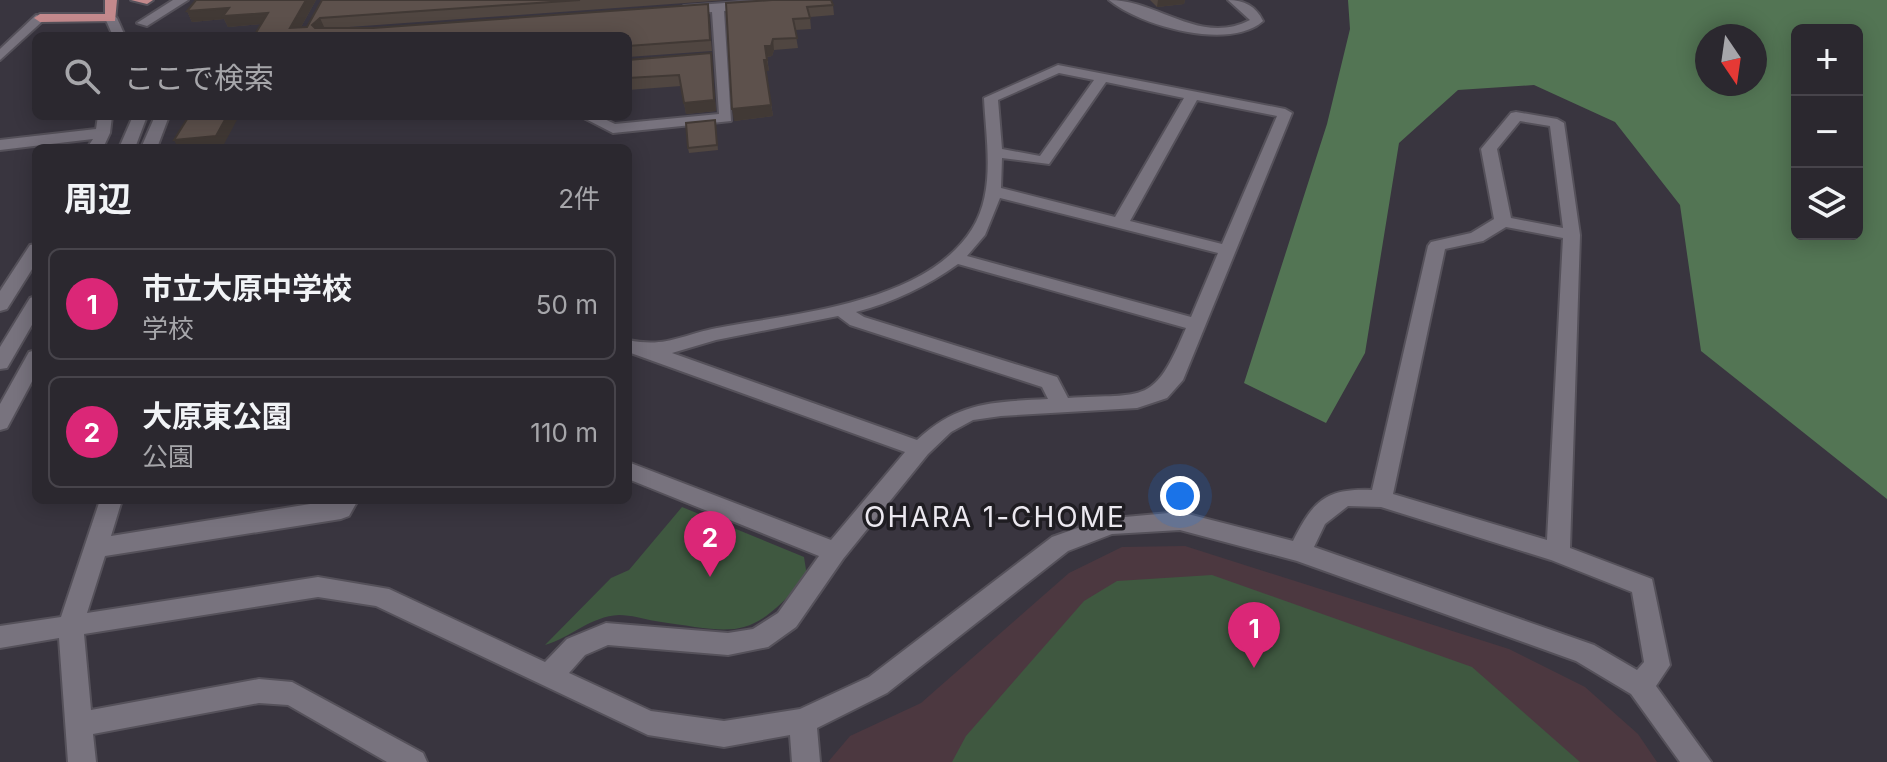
<!DOCTYPE html>
<html lang="ja">
<meta charset="utf-8">
<style>
:root{--surface:#2b282f;--page:#37343b;--text:#f1f3f6;--muted:#a6a6aa;--line:#47444b;--accent:#db2777}
body{margin:0;font-family:Inter,"Noto Sans JP",sans-serif;background:var(--page);color:var(--text)}
.controls{position:absolute;right:24px;top:24px;display:grid;overflow:hidden;border-radius:12px;box-shadow:0 4px 20px #0003}
.controls button{width:72px;height:72px;display:grid;place-items:center;padding:0;border:0;border-bottom:2px solid var(--line);background:var(--surface);color:var(--text);font:40px sans-serif}
.compass{position:absolute;left:1695px;top:24px;width:72px;height:72px;border-radius:50%;background:var(--surface);box-shadow:0 4px 20px #0003;rotate:167deg}
.you{position:absolute;left:1180px;top:496px;width:28px;height:28px;margin:-20px;border:6px solid #fff;border-radius:50%;background:#1a73e8;box-shadow:0 0 0 12px #1a73e833}
.badge{display:grid;place-items:center;width:52px;height:52px;border-radius:50%;background:var(--accent);color:#fff;font-size:26px;font-weight:700}
.pin{position:absolute;translate:-50% -66px;filter:drop-shadow(0 2px 4px #0008)}
.pin::after{content:'';position:absolute;top:42px;width:28px;height:24px;background:inherit;clip-path:polygon(0 0,100% 0,50% 100%)}
.list{margin:0;padding:0;list-style:none}
h2{display:flex;justify-content:space-between;align-items:center;height:104px;margin:0;padding:0 32px;font-size:34px}
h2 small{font-size:26px;font-weight:400;color:var(--muted)}
.list li{display:grid;grid-template-columns:52px 1fr auto;gap:24px;align-items:center;box-sizing:border-box;height:112px;margin:0 16px 16px;padding:0 16px;border:2px solid var(--line);border-radius:12px}
.list b{display:block;font-size:30px;white-space:nowrap}
.list p{margin:0;font-size:26px;white-space:nowrap;color:var(--muted)}
.list em{font-size:26px;font-style:normal;color:var(--muted)}
.icon{flex:none;width:44px;height:44px;fill:none;stroke:currentColor;stroke-width:2;stroke-linecap:round;stroke-linejoin:round}
.map{position:relative;flex:none;width:1887px;height:762px;overflow:hidden}
.search{position:absolute;background:var(--surface);box-shadow:0 4px 20px #0003;left:32px;top:32px;width:600px;height:88px;display:flex;align-items:center;gap:20px;box-sizing:border-box;padding:0 28px;border-radius:12px;color:var(--muted);font-size:30px}
.panel{position:absolute;background:var(--surface);box-shadow:0 4px 20px #0003;left:32px;top:144px;width:600px;height:360px;border-radius:12px}
.map>svg:first-child{display:block}
.education{fill:#4c3840}
.green{fill:#3f5840}
.forest{fill:#537554;fill-rule:evenodd}
.lines{fill:none;stroke-linecap:round;stroke-linejoin:round}
.minor-casing{stroke:#55515a;stroke-width:4}
.major-casing{stroke:#55515a;stroke-width:4}
.minor{fill:#78737e;fill-rule:evenodd}
.major{fill:#c3898c;fill-rule:evenodd}
.wall{fill:#504641}
.shaded-wall{fill:#413935}
.building{fill:#5d514c;stroke:#413935;stroke-width:2}
.labels{text-anchor:middle;stroke-width:7;stroke-linejoin:round;paint-order:stroke}
.neighbourhood-label{font-size:28px;letter-spacing:2px;fill:#ebe8ef;stroke:#1f1d22}
</style>
<div class="map">
<svg width="1887" height="762" viewBox="0 0 1887 762">
<rect width="100%" height="100%" fill="#39353f"/>
<!-- education -->
<path class="education" d="M1185 546 1509 649 1585 687 1638 734 1657 762H828L850 736 921 703 1069 573 1122 547Z"/>
<!-- green -->
<g class="green">
<path d="M682 507 804 557 807 576C749 642 739 633 655 621 644 619 631 615 619 615 591 616 570 638 545 645L611 578 629 570Z"/>
<path d="M1212 575 1472 667 1580 762H952L966 736 1084 601 1117 581Z"/>
</g>
<!-- forest -->
<path class="forest" d="M1348 0H1887V499L1701 351 1680 205 1615 122 1534 85 1458 90 1399 143 1365 353 1326 423 1244 383 1327 124 1350 29ZM1797 30H1857V234H1797ZM1707 36H1755V84H1707Z"/>
<g class="lines">
<defs>
<g id="minor">
<path d="M173 0H188L147 26 137 23Z"/>
<path d="M1109 0C1158 0 1200 46 1250 20L1228 0C1244 0 1256 6 1263 21 1230 51 1140 26 1109 0Z"/>
<path d="M752 1 756 2V8L724 11 731 121 613 133 580 116H598L615 124 719 114 712 12 684 14 678 10 684 6Z"/>
<path d="M111 14 117 18 125 36H113L105 18Z"/>
<path d="M36 15 46 18 0 60V49Z"/>
<path d="M1058 65 1285 109 1292 113 1183 380 1167 398 1137 408 1001 416 973 420 951 432 928 454 843 559 796 627 768 647 728 655 608 645 585 655 569 673 651 711 724 721 800 709 869 677 1052 537 1103 519 1180 512 1293 541C1313 501 1326 488 1372 490L1428 246 1431 242 1471 233 1494 219 1481 149 1511 113 1516 112 1557 119 1564 123 1580 235 1570 548 1652 579 1670 665 1656 686 1711 762H1680L1631 694 1576 661 1297 561 1180 530 1112 534 1068 551 887 693 817 728 820 762H792L790 735 724 747 648 735 376 606 318 597 84 634 91 710 259 679 292 682 423 753 427 762H387L288 705 259 703 93 734 96 762H68L59 638 0 648V626L61 617 100 500H122L111 536 335 500H358L349 516 341 519 105 556 87 613 318 577 389 589 545 662 567 639 606 623 728 633 753 629 778 613 819 556 628 479V462L831 540 905 452 628 352V340C666 348 681 335 717 328 795 313 925 304 972 229 996 191 986 140 984 98ZM1059 73 1094 80 1040 156 1002 149 998 100ZM1106 82 1184 98 1115 217 1001 188 1002 158 1049 164ZM1197 100 1277 116 1222 244 1130 221ZM1520 121 1550 126 1563 228 1511 218 1497 149ZM1000 198 1218 253 1191 317 967 256 985 235ZM1506 227 1563 238 1547 540 1393 494 1445 249 1483 241ZM958 264 1186 328C1153 406 1147 393 1068 398L1057 377 864 317 856 312C894 302 927 286 958 264ZM838 316 850 325 1042 387 1048 399C994 402 959 401 917 440L672 353 716 340ZM1348 506 1381 507 1551 560 1632 592 1644 662 1637 670 1594 645 1314 547 1325 524Z"/>
<path d="M98 116H112L110 133 103 148H87L93 139 0 150V140L96 129Z"/>
<path d="M133 116H147L135 148H119Z"/>
<path d="M155 116H169L157 148H141Z"/>
<path d="M36 244V263L7 309 0 311V291L30 245Z"/>
<path d="M36 296V318L7 368 0 369V347L30 298Z"/>
<path d="M36 350V374L7 428 0 430V404L29 352Z"/>
</g>
<g id="major">
<path d="M105 0H117L115 21 40 22 34 18 40 14H105Z"/>
<path d="M131 0H153L147 4Z"/>
</g>
</defs>
<!-- minor casing -->
<use href="#minor" class="minor-casing"/>
<!-- major casing -->
<use href="#major" class="major-casing"/>
<!-- minor -->
<use href="#minor" class="minor"/>
<!-- major -->
<use href="#major" class="major"/>
</g>
<!-- wall -->
<g class="wall">
<path d="M316 0 301 27H307L322 0H727L335 28H373L708 4 712 51 628 57V36H254L261 24 228 27 224 19 192 22 187 11Z"/>
<path d="M772 0 833 5 834 15 810 17 811 29 795 30 798 48 774 50 772 56 767 57 769 71H766L773 116 734 121Z"/>
<path d="M1150 0H1185L1184 4 1157 7Z"/>
<path d="M711 53 716 111 686 114 681 86 628 90V60Z"/>
<path d="M715 120 718 150 689 153 688 148Z"/>
</g>
<!-- shaded-wall -->
<g class="shaded-wall">
<path d="M306 0H316L296 36 290 28Z"/>
<path d="M1158 0H1185L1184 4 1157 7Z"/>
<path d="M229 8 268 13 272 23 228 27 224 19 192 22 187 11Z"/>
<path d="M320 18 325 29 316 36 312 25Z"/>
<path d="M773 39 774 50 772 56 766 57 765 46Z"/>
<path d="M711 53 716 111 686 114 684 103Z"/>
<path d="M764 60H767L769 71H765Z"/>
<path d="M771 105 773 116 734 121 732 109Z"/>
<path d="M227 116H239L222 148H178L174 140Z"/>
</g>
<!-- building -->
<g class="building">
<path d="M196 0H306L290 28 307 27 322 0H580L320 18 312 25 315 28H373L708 4 710 40 628 46V36H439V35L426 36H254L268 13 223 16 229 8 187 11Z"/>
<path d="M772 0H831L833 5 807 7 810 18 793 19 797 38 773 39 771 46H765L767 60H764L771 105 732 109 726 3Z"/>
<path d="M711 53 714 100 684 103 679 75 628 78V60Z"/>
<path d="M189 116H227L216 136 174 140Z"/>
<path d="M715 120 717 145 688 148 686 123Z"/>
</g>
<g class="labels">
<!-- neighbourhood labels -->
<g class="neighbourhood-label">
<text x="995" y="527">OHARA 1-CHOME</text>
</g>
</g>
</svg>
<div class="controls">
<button>+</button>
<button>−</button>
<button><svg class="icon" aria-label="layers" viewBox="0 0 24 24"><path d="M12 4l9 5-9 5-9-5zM3 14l9 5 9-5"/></svg></button>
</div>
<svg class="compass" viewBox="-18 -18 36 36"><path d="M0-13l5 13h-10z" fill="#e53935"/><path d="M0 13l5-13h-10z" fill="#a6a6aa"/></svg>
<div class="you"></div>
<div class="pin badge" style="left:1254px;top:668px">1</div>
<div class="pin badge" style="left:710px;top:577px">2</div>
<div class="search"><svg class="icon" aria-label="search" viewBox="0 0 24 24"><circle cx="10" cy="10" r="6"/><path d="M15 15l6 6"/></svg>ここで検索</div>
<section class="panel">
<h2>周辺<small>2件</small></h2>
<ul class="list">
<li><span class="badge">1</span><div><b>市立大原中学校</b><p>学校</p></div><em>50 m</em></li>
<li><span class="badge">2</span><div><b>大原東公園</b><p>公園</p></div><em>110 m</em></li>
</ul>
</section>
</div>
